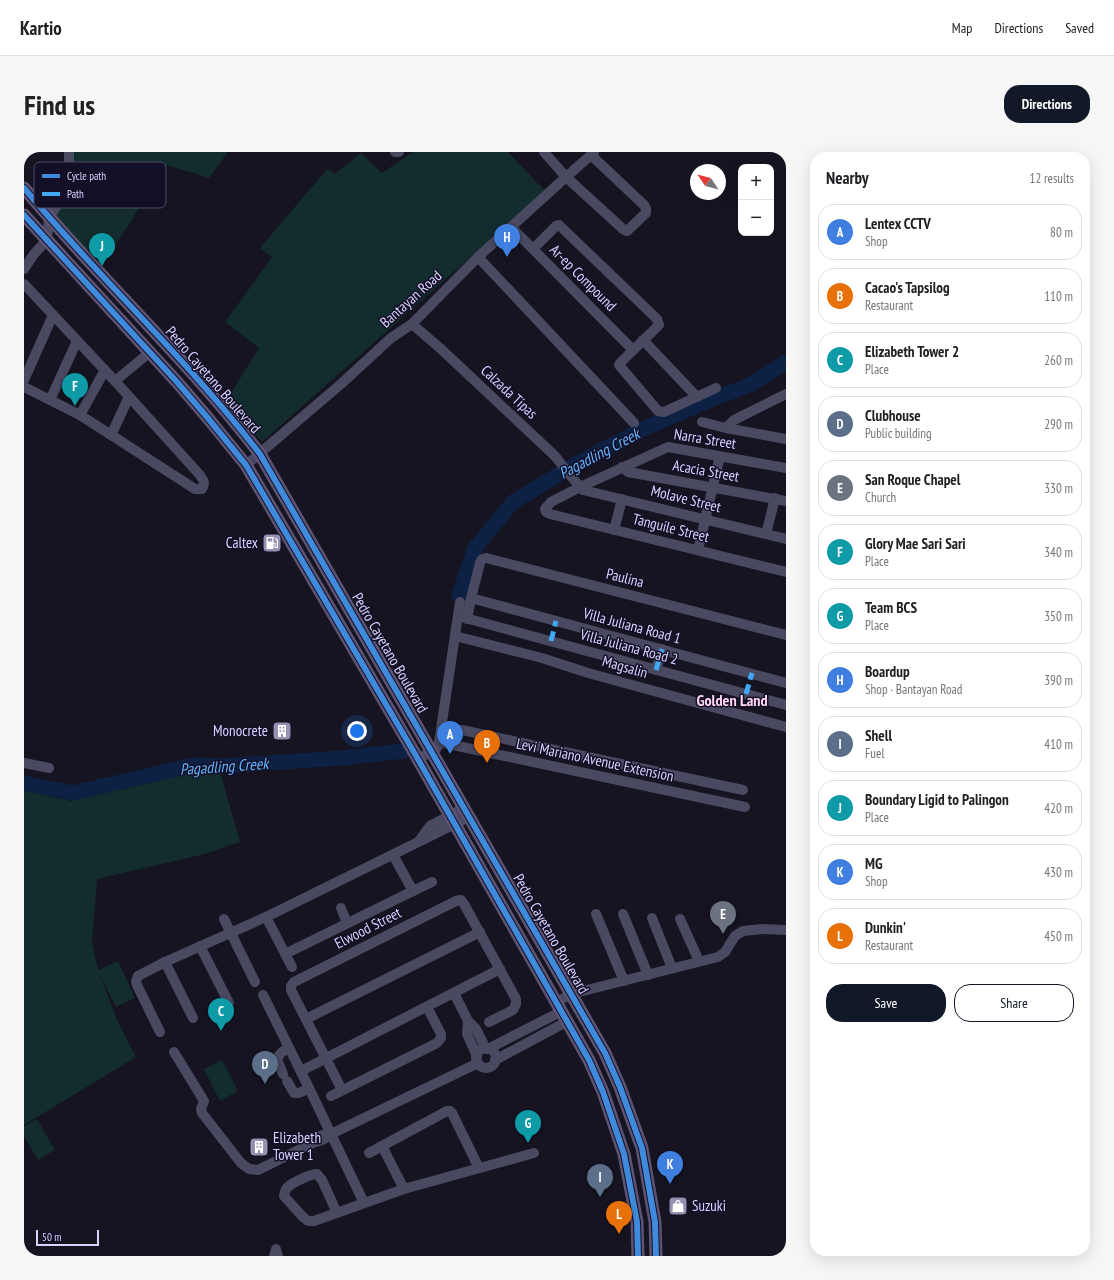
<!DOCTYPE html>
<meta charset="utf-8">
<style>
:root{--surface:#fff;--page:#f6f6f6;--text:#202124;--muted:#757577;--line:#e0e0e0;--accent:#111827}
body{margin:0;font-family:"PT Sans Narrow",sans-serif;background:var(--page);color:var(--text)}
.controls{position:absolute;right:12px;top:12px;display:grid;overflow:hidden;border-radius:8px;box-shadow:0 4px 16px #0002}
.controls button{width:36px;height:36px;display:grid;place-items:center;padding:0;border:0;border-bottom:1px solid var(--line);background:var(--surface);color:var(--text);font:20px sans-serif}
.compass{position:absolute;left:666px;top:12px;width:36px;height:36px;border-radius:50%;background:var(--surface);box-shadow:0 4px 16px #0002;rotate:305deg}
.scale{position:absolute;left:12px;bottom:10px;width:63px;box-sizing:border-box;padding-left:4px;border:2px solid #d9d4ff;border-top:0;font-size:11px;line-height:14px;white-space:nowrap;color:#d9d4ff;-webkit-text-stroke:3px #130f26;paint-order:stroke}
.you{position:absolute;left:333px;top:579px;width:14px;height:14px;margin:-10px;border:3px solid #fff;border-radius:50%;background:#1a73e8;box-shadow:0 0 0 6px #1a73e833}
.badge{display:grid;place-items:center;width:26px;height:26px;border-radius:50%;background:var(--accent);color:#fff;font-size:13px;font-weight:700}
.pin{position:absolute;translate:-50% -33px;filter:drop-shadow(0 1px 2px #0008)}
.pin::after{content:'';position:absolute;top:21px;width:14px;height:12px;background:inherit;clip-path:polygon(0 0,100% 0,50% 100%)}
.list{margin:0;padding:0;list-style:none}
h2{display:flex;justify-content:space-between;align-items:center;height:52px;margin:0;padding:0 16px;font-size:17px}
h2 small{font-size:13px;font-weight:400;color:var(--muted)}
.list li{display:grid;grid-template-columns:26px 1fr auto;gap:12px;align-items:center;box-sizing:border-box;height:56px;margin:0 8px 8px;padding:0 8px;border:1px solid var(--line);border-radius:16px}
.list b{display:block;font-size:15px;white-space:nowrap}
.list p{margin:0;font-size:13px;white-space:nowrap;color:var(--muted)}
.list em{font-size:13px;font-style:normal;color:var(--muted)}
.actions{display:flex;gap:8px;padding:12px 16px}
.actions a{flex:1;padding:9px 0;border:1px solid var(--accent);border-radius:16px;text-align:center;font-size:14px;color:var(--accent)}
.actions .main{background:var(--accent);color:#fff}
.map{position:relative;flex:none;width:762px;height:1104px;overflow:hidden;border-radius:16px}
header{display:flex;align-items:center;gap:24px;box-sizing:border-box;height:56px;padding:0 20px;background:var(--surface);border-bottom:1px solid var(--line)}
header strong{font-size:19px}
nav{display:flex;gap:22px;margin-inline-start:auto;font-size:14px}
.intro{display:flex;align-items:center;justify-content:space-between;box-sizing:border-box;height:96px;padding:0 24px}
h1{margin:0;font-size:28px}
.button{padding:10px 18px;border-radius:16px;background:var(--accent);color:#fff;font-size:14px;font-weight:700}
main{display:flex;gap:24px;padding:0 24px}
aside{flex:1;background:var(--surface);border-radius:16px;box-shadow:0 4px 16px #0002}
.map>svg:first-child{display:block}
.green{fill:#132c2d}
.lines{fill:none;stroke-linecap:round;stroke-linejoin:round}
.river{stroke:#0d2144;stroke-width:15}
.minor{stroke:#4a4962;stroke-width:10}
.major{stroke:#5e5373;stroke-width:13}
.quiet{stroke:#3fa9f5;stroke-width:5;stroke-dasharray:10 5;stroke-linecap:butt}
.cycleway-casing{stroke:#130f26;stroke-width:8}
.cycleway{stroke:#408adc;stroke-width:6}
.labels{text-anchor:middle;stroke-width:3;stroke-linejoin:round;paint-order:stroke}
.street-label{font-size:15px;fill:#d9d4ff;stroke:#130f26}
.poi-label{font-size:15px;fill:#d9d4ff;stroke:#130f26;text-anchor:end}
.water-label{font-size:16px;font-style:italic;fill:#62b6ff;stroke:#130f26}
.neighbourhood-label{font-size:16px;font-weight:bold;fill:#ffd6f0;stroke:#130f26}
.key{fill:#130f26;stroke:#4e4a67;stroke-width:1}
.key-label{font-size:11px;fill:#d9d4ff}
</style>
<header>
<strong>Kartio</strong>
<nav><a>Map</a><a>Directions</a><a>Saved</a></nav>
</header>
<div class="intro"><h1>Find us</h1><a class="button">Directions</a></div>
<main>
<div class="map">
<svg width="762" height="1104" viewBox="0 0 762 1104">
<rect width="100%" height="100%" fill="#161421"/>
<!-- green -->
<g class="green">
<path d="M48 0H204L185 26 143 13 78 114 31 63Z"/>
<path d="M389 0H484L521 39 238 290 202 249 235 196 201 170 248 105 236 96 303 17 311 22 337 1 358 21Z"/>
<path d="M196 620 216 690 181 702 73 727 68 791 74 818 94 809 111 846 92 855 76 823 94 870 112 905 0 973V638L47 649 159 623Z"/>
<path d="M198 908 214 939 196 949 180 917Z"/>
<path d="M13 967 31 998 14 1008 0 984V974Z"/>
</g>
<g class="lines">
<!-- river -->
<g class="river">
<path d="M435 443 451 396 489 350 552 312 619 277 686 248 726 233 762 210"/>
<path d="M0 631 49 641 169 613 199 614 318 606 380 599"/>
</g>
<!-- minor -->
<g class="minor">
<path d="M371 0H375"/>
<path d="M520 0 542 25 599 77 603 79 622 61V57L620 53 567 3"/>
<path d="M487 75 609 198"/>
<path d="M509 97 532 74 535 73 633 167 635 173 596 211 595 213 634 259 640 260 692 236"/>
<path d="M454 105 610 271"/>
<path d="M0 117 10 102 23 88 25 66 32 55 45 18V0"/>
<path d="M0 132 91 229 175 322C179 328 182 330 178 337H171L56 263 0 235"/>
<path d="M388 172 417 197 531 304 545 322 559 338 762 387"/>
<path d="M619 188 673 245"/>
<path d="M0 228 29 163"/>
<path d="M91 229 125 201"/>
<path d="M26 248 53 189"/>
<path d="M56 263 81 218"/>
<path d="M678 270 702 276 710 268 762 242"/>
<path d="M702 276 762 287"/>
<path d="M87 283 105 245"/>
<path d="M222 313 317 232 367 186 388 172 454 105 542 25 567 3 570 0"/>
<path d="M598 315 604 320 762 349"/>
<path d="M762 316 644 295 556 335 527 350 521 357 522 360 526 362 762 420"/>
<path d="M590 378 598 347"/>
<path d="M742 382 751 346"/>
<path d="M674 398 696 304"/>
<path d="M447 446 762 531"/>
<path d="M434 464 762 553"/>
<path d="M443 467 447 446 456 411 458 407 462 406 762 483"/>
<path d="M431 484 518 506 564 521 762 575"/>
<path d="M632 518 638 497"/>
<path d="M416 585 425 578H438L719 638"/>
<path d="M415 590 721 655"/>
<path d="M394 607 413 596 415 590 436 450"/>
<path d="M0 611 25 616"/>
<path d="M395 689 406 674 440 656"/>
<path d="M369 703 389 739"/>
<path d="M317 756 323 771"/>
<path d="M572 762 600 829"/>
<path d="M599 762 624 823"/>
<path d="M242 765 268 815"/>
<path d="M628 766 648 816"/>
<path d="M200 767 231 830"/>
<path d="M656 767 675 809"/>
<path d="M176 794 205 851"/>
<path d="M261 802 389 739 408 730"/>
<path d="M141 810 169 866"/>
<path d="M430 841 444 869 452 877 462 897"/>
<path d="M239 843 285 936 340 1051"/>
<path d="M533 850 547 842 694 805 701 800 711 784 719 779 738 777 762 778"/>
<path d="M282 867 456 780"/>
<path d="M444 869 443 882 453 904"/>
<path d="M136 880 113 833 112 829 114 824 141 810 242 765 445 665"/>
<circle cx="462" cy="906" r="10"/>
<path d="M464 897 538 859"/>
<path d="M150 900 180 949 177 957 178 961 217 1011 225 1017 234 1018 291 990"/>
<path d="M471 908 544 869"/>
<path d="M277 919 476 817"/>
<path d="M259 922 253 908C255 901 259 899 265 896"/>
<path d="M263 929 270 941H275L285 936"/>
<path d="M318 938 267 838V834L270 830 432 749 437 748 440 752 492 847V852L489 858 465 870"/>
<path d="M307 944 413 891 417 886V882L403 855"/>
<path d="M307 982C299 981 296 984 291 990 298 989 302 987 307 982L454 911"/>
<path d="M358 994 380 1037"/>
<path d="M345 1001 423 959H426L428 961 455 1016"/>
<path d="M313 1061 298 1028 293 1022C287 1022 269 1030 264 1035 261 1037 261 1040 260 1044L278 1064 284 1069H290L380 1037 510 1001"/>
<path d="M250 1104 252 1097 254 1104"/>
</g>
<!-- major -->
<g class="major">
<path d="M0 36C76 127 164 208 236 302L581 901 596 935 618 996 631 1070 632 1104"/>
<path d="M0 63 153 230 183 265 222 313 391 602 565 908 579 940 600 1002 613 1070 614 1104"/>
</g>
<!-- quiet -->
<g class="quiet">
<path d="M527 489 532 469"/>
<path d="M632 518 638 497"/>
<path d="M722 542 728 521"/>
</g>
<defs>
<g id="cycleway">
<path d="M0 36C76 127 164 208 236 302L581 901 596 935 618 996 631 1070 632 1104"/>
<path d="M0 63 153 230 183 265 222 313 391 602 565 908 579 940 600 1002 613 1070 614 1104"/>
</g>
</defs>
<!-- cycleway casing -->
<use href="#cycleway" class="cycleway-casing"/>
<!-- cycleway -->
<use href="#cycleway" class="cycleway"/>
</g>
<!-- icons -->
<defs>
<symbol id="fuel-square" viewBox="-11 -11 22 22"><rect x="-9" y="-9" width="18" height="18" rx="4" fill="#9591b1" stroke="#130f26"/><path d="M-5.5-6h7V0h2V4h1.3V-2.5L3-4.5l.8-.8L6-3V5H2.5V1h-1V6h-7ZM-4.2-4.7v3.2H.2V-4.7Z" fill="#fff"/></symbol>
<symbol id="building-square" viewBox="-11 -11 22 22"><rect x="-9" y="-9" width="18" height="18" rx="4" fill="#9591b1" stroke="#130f26"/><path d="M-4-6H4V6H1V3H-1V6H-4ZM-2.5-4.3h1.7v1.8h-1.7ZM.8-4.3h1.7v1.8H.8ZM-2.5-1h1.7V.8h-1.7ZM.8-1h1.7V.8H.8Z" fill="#fff"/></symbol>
<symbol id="shop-square" viewBox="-11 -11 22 22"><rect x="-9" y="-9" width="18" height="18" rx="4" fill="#9591b1" stroke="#130f26"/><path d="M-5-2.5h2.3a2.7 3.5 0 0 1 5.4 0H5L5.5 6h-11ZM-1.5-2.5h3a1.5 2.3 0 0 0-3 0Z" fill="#fff"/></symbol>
</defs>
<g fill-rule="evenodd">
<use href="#fuel-square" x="237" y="380" width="22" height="22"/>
<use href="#building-square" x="247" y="568" width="22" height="22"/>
<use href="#building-square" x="224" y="984" width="22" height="22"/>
<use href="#shop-square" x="643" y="1043" width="22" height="22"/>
</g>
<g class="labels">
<!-- street labels -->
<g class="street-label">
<text transform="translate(559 126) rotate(45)" y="5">Ar-ep Compound</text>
<text transform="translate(387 147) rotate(-42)" y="5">Bantayan Road</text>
<text transform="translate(189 228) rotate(49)" y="5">Pedro Cayetano Boulevard</text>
<text transform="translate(485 240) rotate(43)" y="5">Calzada Tipas</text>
<text transform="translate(681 287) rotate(9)" y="5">Narra Street</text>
<text transform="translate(682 319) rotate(10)" y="5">Acacia Street</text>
<text transform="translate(662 347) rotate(14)" y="5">Molave Street</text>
<text transform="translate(647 376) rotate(14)" y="5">Tanguile Street</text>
<text transform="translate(601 426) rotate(14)" y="5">Paulina</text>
<text transform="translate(608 474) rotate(15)" y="5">Villa Juliana Road 1</text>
<text transform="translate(605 495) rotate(15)" y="5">Villa Juliana Road 2</text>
<text transform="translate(366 501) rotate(60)" y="5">Pedro Cayetano Boulevard</text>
<text transform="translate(601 515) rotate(16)" y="5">Magsalin</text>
<text transform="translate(571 608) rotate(12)" y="5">Levi Mariano Avenue Extension</text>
<text transform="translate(344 776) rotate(-27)" y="5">Elwood Street</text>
<text transform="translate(527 782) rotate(60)" y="5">Pedro Cayetano Boulevard</text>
</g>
<!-- poi labels -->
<g class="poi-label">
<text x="234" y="396">Caltex</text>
<text x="244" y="584">Monocrete</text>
<text x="249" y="991" text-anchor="start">Elizabeth<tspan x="249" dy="17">Tower 1</tspan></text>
<text x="668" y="1059" text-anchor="start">Suzuki</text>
</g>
<!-- water labels -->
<g class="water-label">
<text transform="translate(575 301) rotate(-28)" y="6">Pagadling Creek</text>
<text transform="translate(200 614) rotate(-4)" y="6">Pagadling Creek</text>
</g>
<!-- neighbourhood labels -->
<g class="neighbourhood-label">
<text x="708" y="554">Golden Land</text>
</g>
</g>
<!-- legend -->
<rect x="10" y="10" width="132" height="46" rx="6" class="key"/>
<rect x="18" y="22" width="18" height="4" fill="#408adc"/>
<rect x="18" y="40" width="18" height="4" fill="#3fa9f5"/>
<g class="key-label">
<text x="43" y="28">Cycle path</text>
<text x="43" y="46">Path</text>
</g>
</svg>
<div class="controls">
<button>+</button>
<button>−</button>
</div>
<svg class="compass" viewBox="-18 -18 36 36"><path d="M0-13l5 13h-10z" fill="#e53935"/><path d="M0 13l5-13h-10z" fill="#757577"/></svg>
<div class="scale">50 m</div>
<div class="you"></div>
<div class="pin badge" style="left:426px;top:602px;background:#3f7fe0">A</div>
<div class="pin badge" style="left:463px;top:611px;background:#e8710a">B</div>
<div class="pin badge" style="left:197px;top:879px;background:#0f9aa8">C</div>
<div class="pin badge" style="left:241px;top:932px;background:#5c6f8a">D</div>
<div class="pin badge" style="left:699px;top:782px;background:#6b7280">E</div>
<div class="pin badge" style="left:51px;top:254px;background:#0f9aa8">F</div>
<div class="pin badge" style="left:504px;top:991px;background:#0f9aa8">G</div>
<div class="pin badge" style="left:483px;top:105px;background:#3f7fe0">H</div>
<div class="pin badge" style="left:576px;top:1045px;background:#5c6f8a">I</div>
<div class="pin badge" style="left:78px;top:114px;background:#0f9aa8">J</div>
<div class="pin badge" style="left:646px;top:1032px;background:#3f7fe0">K</div>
<div class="pin badge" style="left:595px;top:1082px;background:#e8710a">L</div>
</div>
<aside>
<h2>Nearby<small>12 results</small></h2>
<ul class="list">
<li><span class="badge" style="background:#3f7fe0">A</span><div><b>Lentex CCTV</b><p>Shop</p></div><em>80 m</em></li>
<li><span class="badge" style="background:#e8710a">B</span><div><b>Cacao's Tapsilog</b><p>Restaurant</p></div><em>110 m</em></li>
<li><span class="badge" style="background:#0f9aa8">C</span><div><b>Elizabeth Tower 2</b><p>Place</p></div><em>260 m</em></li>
<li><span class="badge" style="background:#5c6f8a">D</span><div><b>Clubhouse</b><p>Public building</p></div><em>290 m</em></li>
<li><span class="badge" style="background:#6b7280">E</span><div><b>San Roque Chapel</b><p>Church</p></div><em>330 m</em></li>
<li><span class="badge" style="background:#0f9aa8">F</span><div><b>Glory Mae Sari Sari</b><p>Place</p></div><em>340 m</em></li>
<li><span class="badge" style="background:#0f9aa8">G</span><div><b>Team BCS</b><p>Place</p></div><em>350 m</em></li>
<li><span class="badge" style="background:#3f7fe0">H</span><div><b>Boardup</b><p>Shop · Bantayan Road</p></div><em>390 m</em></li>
<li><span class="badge" style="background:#5c6f8a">I</span><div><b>Shell</b><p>Fuel</p></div><em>410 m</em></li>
<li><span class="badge" style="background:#0f9aa8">J</span><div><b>Boundary Ligid to Palingon</b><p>Place</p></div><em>420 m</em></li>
<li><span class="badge" style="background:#3f7fe0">K</span><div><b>MG</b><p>Shop</p></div><em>430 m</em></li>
<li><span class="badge" style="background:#e8710a">L</span><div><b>Dunkin'</b><p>Restaurant</p></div><em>450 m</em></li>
</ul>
<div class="actions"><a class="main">Save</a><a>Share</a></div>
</aside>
</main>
